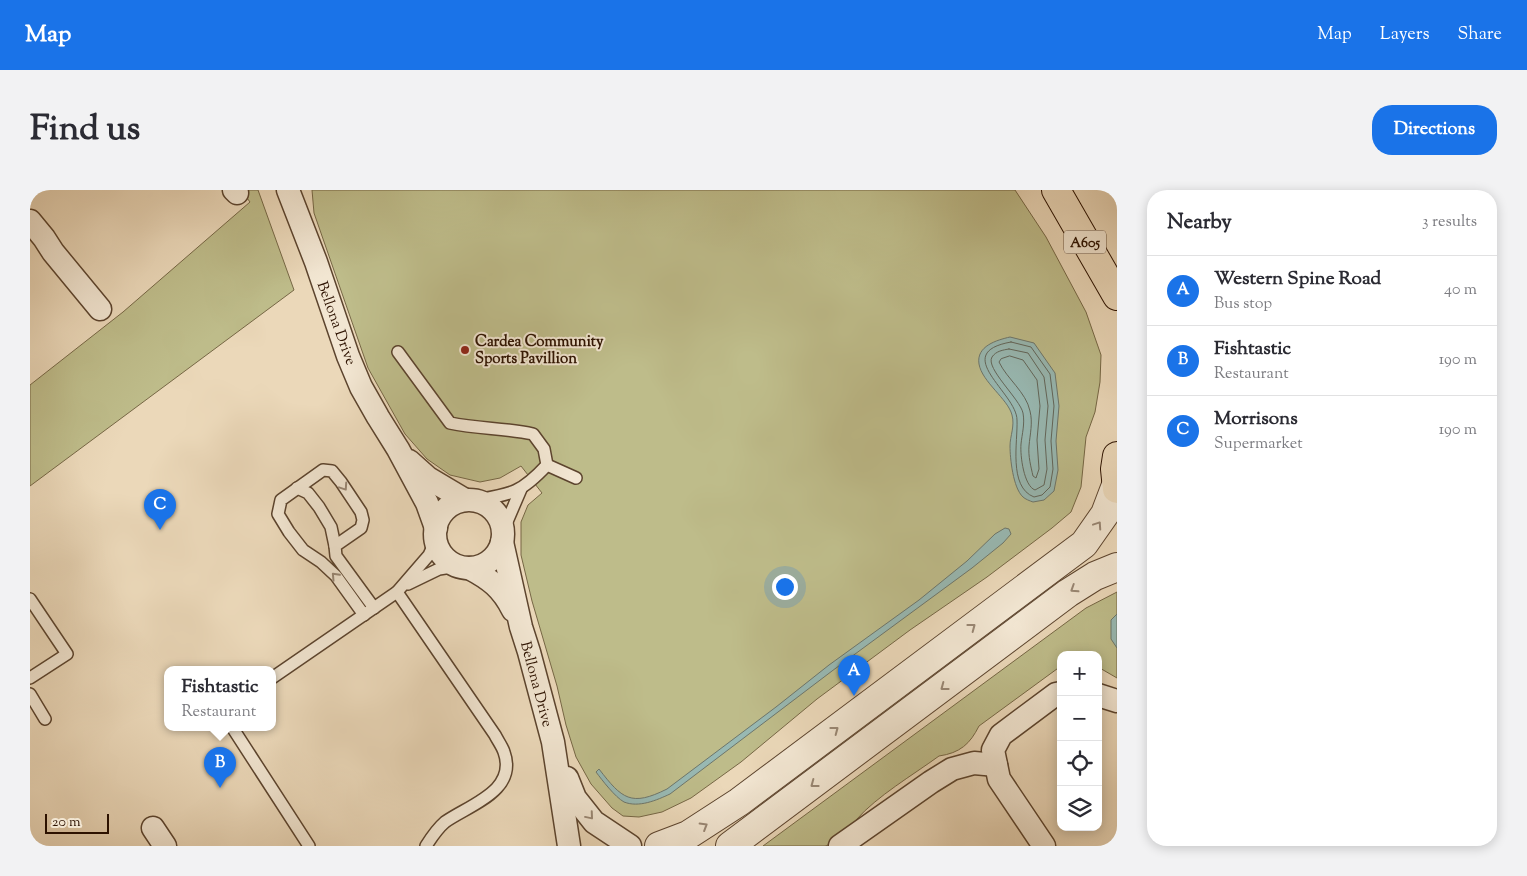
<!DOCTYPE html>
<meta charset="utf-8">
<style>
:root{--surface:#fff;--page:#f2f2f3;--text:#2b2b33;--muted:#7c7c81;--line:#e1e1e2;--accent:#1a73e8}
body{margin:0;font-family:"Sorts Mill Goudy",serif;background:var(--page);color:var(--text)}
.controls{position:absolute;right:15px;bottom:15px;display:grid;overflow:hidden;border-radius:10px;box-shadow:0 2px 12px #0003}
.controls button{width:45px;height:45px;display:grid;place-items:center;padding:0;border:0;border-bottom:1px solid var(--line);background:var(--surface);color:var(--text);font:25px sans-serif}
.scale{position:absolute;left:15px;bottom:12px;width:64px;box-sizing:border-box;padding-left:5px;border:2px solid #2d1200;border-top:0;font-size:14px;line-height:18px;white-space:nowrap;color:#2d1200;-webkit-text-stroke:4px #f2e6d2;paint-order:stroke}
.you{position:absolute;left:754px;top:396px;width:18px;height:18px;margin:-12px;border:4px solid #fff;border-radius:50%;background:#1a73e8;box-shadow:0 0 0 8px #1a73e833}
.badge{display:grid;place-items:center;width:32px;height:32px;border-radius:50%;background:var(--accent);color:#fff;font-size:16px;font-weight:700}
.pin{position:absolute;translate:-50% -41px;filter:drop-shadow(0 1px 2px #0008)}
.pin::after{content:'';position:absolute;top:26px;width:18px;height:15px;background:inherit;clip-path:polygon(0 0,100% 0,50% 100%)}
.popup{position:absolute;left:134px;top:476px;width:112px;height:65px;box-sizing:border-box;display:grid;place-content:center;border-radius:10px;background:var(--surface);filter:drop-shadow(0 1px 4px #0005);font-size:16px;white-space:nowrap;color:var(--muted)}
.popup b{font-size:19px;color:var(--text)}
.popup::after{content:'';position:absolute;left:50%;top:100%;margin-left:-10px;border:10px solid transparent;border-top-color:var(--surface)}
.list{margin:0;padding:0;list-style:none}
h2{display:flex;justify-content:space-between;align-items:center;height:65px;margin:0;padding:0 20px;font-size:21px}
h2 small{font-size:16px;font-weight:400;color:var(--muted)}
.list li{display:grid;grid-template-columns:32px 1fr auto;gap:15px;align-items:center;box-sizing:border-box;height:70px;padding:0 20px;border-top:1px solid var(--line)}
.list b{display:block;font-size:19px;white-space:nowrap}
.list p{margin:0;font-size:16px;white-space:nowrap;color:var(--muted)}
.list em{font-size:16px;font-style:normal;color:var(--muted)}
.icon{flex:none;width:28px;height:28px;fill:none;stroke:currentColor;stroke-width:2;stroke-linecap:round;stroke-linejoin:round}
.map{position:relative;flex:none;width:1087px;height:656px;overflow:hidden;border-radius:20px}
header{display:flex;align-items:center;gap:30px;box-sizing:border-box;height:70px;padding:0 25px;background:var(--accent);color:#fff}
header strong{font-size:24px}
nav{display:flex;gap:28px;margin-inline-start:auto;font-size:18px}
.intro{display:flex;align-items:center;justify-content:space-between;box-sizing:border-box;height:120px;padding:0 30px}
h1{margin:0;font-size:35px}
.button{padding:12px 22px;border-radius:20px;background:var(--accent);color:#fff;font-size:18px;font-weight:700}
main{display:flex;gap:30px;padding:0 30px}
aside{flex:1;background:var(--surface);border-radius:20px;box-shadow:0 2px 12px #0003}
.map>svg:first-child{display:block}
.green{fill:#bebc8a;stroke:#766745}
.water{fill:#98b9b3;stroke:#6d766b}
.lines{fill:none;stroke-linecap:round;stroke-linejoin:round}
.shore{stroke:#62665a;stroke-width:1}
.service-casing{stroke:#5c442e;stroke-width:14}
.minor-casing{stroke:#5c442e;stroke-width:25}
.tertiary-casing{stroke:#5c442e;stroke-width:30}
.primary-casing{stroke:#2d1200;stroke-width:30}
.service{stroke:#f2e6d2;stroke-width:11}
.minor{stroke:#f2e6d2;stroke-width:22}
.tertiary{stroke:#f2e6d2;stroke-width:28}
.primary{stroke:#ebd8b9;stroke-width:28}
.oneway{stroke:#998774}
.poi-dot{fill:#8f2418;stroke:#f2e6d2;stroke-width:2}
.labels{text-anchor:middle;stroke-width:4;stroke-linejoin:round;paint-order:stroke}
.shield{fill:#f2e6d2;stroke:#68523f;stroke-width:1}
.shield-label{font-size:14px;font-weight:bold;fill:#2d1200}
.street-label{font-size:15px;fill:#2d1200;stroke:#f2e6d2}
.poi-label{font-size:15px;font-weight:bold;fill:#2d1200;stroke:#f2e6d2;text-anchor:start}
</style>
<header>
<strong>Map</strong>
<nav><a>Map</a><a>Layers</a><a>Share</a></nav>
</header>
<div class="intro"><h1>Find us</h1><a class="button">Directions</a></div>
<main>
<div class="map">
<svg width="1087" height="656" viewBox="0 0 1087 656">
<rect width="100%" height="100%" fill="#ebd8b9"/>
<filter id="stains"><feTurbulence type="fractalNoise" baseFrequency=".004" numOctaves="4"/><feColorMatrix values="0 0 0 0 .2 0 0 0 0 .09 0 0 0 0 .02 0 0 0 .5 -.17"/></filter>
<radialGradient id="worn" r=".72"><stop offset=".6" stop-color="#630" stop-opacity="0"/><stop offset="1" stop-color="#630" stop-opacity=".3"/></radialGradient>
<!-- green -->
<g class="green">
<path d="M211 0H228L264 100 0 296V195L93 122 220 12Z"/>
<path d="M282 0H985L1016 47 1056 122 1071 165 1070 192 1065 222 1056 247 1051 297 1041 322 1022 338 957 387 880 440 787 509 711 572 661 608 632 622 609 627 593 626 582 618 561 594 546 567 536 535 527 496 502 411 491 365V332L498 315 512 303 491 276 470 288 450 292 420 285 397 269 375 244 338 178 284 23Z"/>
<path d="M1087 402V488L1068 477V465H1031V476L949 536C940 554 930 563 909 566 883 585 847 606 826 630 815 642 813 652 795 656H733L1056 418Z"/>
</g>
<!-- water -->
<g class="water">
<path d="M980 147 1004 153 1025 183 1029 216 1026 251 1028 280 1024 301 1014 310 1003 312C1000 311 995 309 993 307 983 298 980 268 980 256 980 246 985 236 982 225 978 209 952 192 949 174 946 156 967 150 980 147Z"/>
<path d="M975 338 979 339 981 344 973 353 942 378 802 481 640 604C627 610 609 618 594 612 585 607 572 590 566 582L569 579C592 609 601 617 637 599L746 517 799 475 889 410 937 371 965 344Z"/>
<path d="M1087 424V458L1081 449V430Z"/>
</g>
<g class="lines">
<!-- shore -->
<g class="shore">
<path d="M981 152 1001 157 1020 184 1024 216 1021 251 1023 279 1020 297 1012 305 1004 307C978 297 988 251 987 230 987 203 919 163 981 152Z"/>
<path d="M979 159 998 163 1014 187 1018 216 1015 250 1017 279 1014 295 1005 300C994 296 990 266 991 254 992 244 995 234 993 223 990 209 955 178 962 167 966 161 973 160 979 159Z"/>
<path d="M980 166 993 170 1007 190 1010 216 1007 250 1009 279 1006 288 1003 286C1001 277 998 266 999 256 1000 244 1003 233 1000 221 996 202 977 189 969 172L971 169Z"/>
</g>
<defs>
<g id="service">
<path d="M368 162 420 233C448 239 476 238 503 244L514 259 517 275C491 303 482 304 446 310"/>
<path d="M517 275 546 288"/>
<path d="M267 298 278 303 289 317 301 337 305 356"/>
<path d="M473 341 491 299"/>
<path d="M378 394 409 379 428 376"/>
<path d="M367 402 465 545C468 551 472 556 474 562 488 601 439 615 415 632 408 638 401 648 396 656"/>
<path d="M0 409 37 464 0 488"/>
<path d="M334 425 306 386 291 372 273 360 259 342 248 324 251 310 293 280 302 281 311 292 331 322 333 330 331 338 305 356 306 366 344 418"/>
<path d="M242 488 367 402 399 365 406 350"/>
<path d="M0 504 15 529"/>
<path d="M202 537 279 656"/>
</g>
<g id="minor">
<path d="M204 0 207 3"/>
<path d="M258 0 286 72 318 166 331 197 348 227 368 259 397 313 406 338"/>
<path d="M0 31 14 48 23 62 70 119"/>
<path d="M379 271 398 288 435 310"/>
<circle cx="439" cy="344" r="34"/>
<path d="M472 352 491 437 499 462 523 552 539 656"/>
<path d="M439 378C460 389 472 398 483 420"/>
<path d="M1068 505 1087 511"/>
<path d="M537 588 545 608 564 632 600 656"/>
<path d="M123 638 135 656"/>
<path d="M810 656 901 592 922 579 944 573 966 575"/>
<path d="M1014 656 969 589 963 560 971 545 1026 504 1031 503"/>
</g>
<g id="tertiary">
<path d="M629 656 658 645 709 612 1054 354 1075 324 1086 295"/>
<path d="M700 656 1038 403 1065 386 1087 377"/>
</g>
<g id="primary">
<path d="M1026 0 1087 106"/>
<path d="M1087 266 1085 279 1087 299"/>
</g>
</defs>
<!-- service casing -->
<use href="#service" class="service-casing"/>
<!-- minor casing -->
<use href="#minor" class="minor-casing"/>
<!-- tertiary casing -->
<use href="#tertiary" class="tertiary-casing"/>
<!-- primary casing -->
<use href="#primary" class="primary-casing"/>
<!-- service -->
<use href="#service" class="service"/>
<!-- minor -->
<use href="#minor" class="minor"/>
<!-- tertiary -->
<use href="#tertiary" class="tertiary"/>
<!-- primary -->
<use href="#primary" class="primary"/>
</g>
<!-- one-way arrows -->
<defs><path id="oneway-chevron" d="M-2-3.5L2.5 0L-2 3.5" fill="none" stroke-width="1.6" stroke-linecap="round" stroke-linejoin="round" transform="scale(1.25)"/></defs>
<g class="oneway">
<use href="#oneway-chevron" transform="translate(314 297) rotate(56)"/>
<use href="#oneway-chevron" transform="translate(1068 335) rotate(-56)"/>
<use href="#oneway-chevron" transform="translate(305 386) rotate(-133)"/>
<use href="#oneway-chevron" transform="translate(1044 399) rotate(147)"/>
<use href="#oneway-chevron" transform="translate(942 437) rotate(-37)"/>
<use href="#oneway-chevron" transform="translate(914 497) rotate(143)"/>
<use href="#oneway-chevron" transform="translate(805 540) rotate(-37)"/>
<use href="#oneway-chevron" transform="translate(784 594) rotate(143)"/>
<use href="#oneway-chevron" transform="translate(560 626) rotate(50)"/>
<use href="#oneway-chevron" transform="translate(674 636) rotate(-31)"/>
</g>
<!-- markers -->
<circle class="poi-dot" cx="435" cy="160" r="5"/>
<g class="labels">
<!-- shield labels -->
<rect class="shield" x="1034" y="40.5" width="42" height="23" rx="4"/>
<g class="shield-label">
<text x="1055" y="57">A605</text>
</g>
<!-- street labels -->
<g class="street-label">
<text transform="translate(307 133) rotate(70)" y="5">Bellona Drive</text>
<text transform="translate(507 494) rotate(75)" y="5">Bellona Drive</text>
</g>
<!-- poi labels -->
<g class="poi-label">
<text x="445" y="156">Cardea Community<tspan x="445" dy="17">Sports Pavillion</tspan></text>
</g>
</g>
<rect width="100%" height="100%" filter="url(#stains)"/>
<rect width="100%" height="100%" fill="url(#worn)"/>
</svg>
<div class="controls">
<button>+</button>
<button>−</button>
<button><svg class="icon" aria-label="locate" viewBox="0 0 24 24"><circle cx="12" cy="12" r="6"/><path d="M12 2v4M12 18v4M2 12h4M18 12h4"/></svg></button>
<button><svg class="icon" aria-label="layers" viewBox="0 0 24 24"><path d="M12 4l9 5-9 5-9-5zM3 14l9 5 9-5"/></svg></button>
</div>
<div class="scale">20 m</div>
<div class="you"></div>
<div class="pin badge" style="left:824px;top:506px">A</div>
<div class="pin badge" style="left:190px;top:598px">B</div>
<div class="popup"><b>Fishtastic</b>Restaurant</div>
<div class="pin badge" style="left:130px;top:340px">C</div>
</div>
<aside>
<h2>Nearby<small>3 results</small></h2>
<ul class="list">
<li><span class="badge">A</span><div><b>Western Spine Road</b><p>Bus stop</p></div><em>40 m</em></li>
<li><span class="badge">B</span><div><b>Fishtastic</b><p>Restaurant</p></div><em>190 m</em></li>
<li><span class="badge">C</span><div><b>Morrisons</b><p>Supermarket</p></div><em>190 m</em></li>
</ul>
</aside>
</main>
